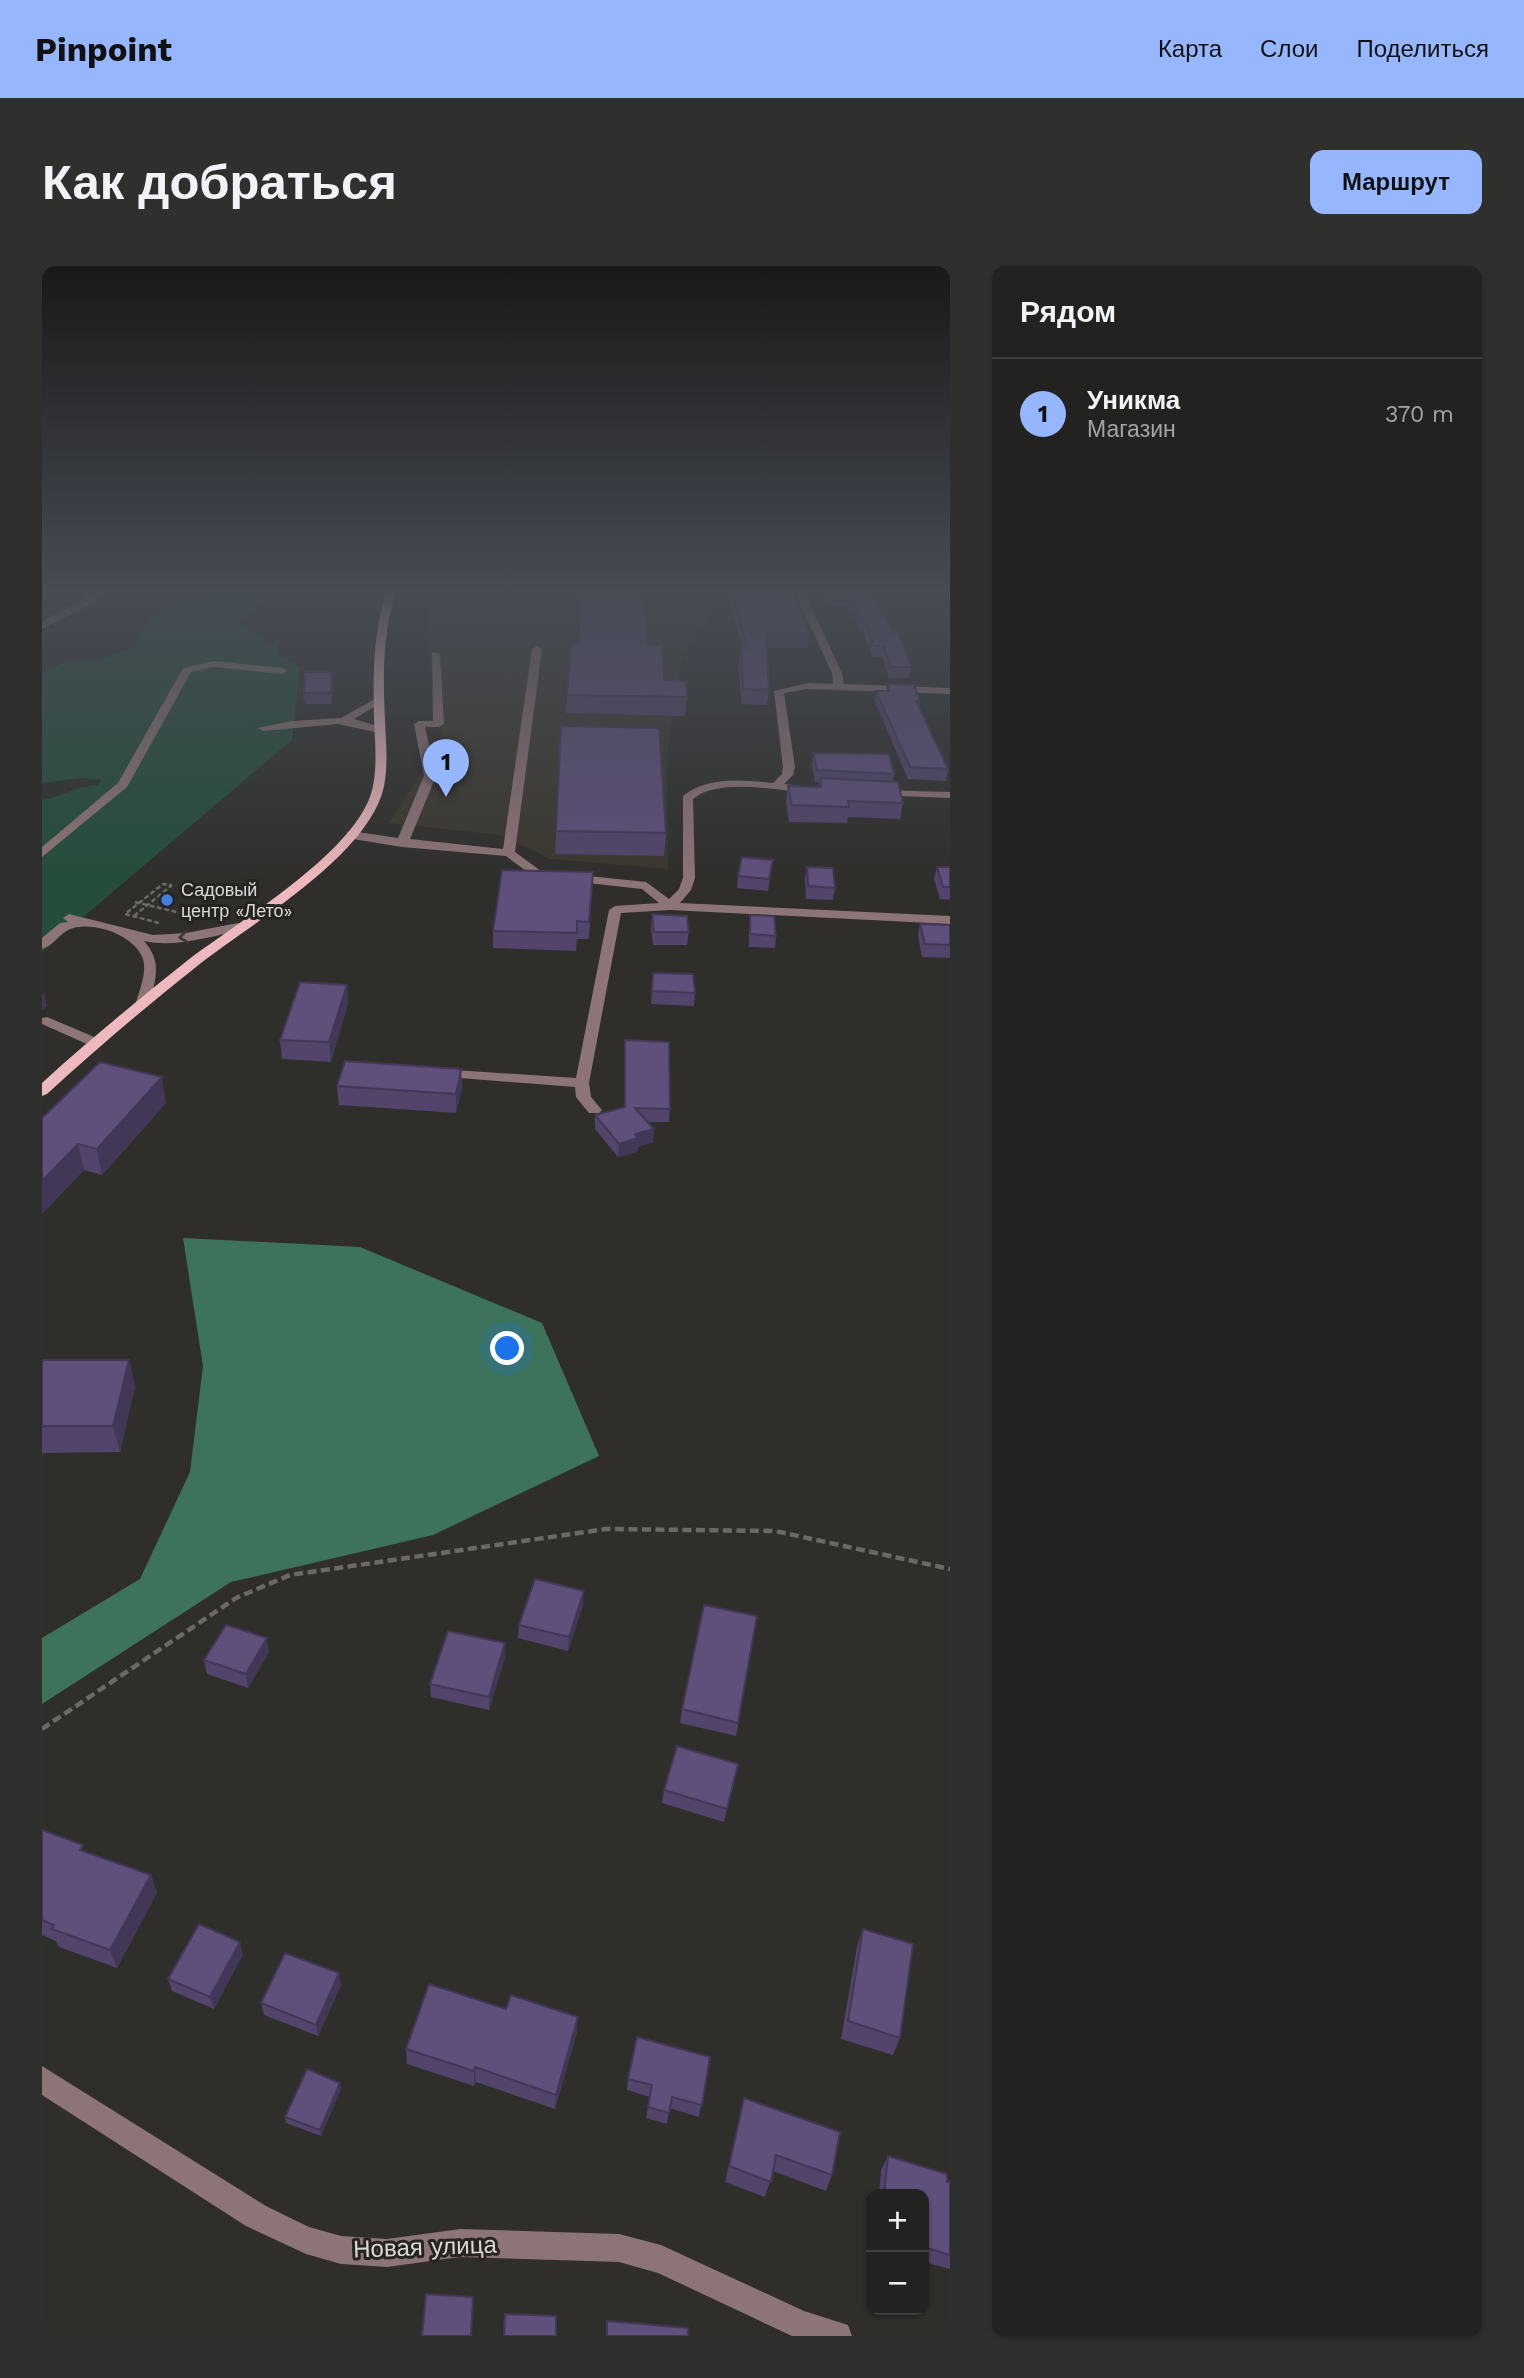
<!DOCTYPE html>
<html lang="ru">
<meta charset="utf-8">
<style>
:root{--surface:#232220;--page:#2f2f2d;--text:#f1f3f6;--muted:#a3a4a5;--line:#403f3e;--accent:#96b6fd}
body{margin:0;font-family:"Work Sans",sans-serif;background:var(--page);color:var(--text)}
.controls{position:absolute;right:21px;bottom:21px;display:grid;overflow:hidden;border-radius:14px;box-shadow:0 2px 5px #0004}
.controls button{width:63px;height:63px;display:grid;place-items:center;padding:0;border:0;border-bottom:2px solid var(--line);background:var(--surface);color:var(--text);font:35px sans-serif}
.you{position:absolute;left:466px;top:1083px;width:24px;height:24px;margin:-18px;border:5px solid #fff;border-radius:50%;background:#1a73e8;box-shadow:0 0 0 10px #1a73e833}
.badge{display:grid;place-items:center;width:46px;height:46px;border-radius:50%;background:var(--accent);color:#111;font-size:23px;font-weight:700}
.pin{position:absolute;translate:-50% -58px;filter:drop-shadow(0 2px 4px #0008)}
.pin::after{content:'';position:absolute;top:37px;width:24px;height:21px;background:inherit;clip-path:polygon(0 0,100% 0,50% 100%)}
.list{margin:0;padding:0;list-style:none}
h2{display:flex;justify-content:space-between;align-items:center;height:91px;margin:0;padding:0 28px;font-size:30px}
h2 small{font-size:23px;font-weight:400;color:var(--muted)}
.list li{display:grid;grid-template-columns:46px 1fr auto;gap:21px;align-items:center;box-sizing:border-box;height:112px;padding:0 28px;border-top:2px solid var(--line)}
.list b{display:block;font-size:26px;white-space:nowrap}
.list p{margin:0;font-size:23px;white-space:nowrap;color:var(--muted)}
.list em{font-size:23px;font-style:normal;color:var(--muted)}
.map{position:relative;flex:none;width:908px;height:2070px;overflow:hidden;border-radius:14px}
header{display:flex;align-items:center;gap:42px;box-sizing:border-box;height:98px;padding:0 35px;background:var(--accent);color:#111}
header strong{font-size:33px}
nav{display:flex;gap:38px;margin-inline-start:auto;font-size:24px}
.intro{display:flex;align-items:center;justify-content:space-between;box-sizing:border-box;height:168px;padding:0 42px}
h1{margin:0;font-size:49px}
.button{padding:18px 32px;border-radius:14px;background:var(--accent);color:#111;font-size:24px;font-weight:700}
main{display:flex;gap:42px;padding:0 42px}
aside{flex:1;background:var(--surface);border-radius:14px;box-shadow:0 2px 5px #0004}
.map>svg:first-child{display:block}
.built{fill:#3b372e}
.green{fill:#254d3b}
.forest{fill:#3d735a}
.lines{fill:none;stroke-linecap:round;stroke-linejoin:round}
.path-far1{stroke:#6a6966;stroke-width:2.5;stroke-dasharray:5 2.5;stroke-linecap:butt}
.path{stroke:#6a6966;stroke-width:4.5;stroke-dasharray:9 4.5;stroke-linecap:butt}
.minor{fill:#8d7476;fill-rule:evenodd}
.major{fill:#eeb9be;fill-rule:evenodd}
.wall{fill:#52446a}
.shaded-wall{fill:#423756}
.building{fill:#5f4f7b;stroke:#423756;stroke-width:2}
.oneway{stroke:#403836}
.shop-dot{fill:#3f7fe0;stroke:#262421;stroke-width:2.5}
.labels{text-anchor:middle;stroke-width:6;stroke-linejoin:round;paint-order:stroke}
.far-poi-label{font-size:18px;fill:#d9d8d6;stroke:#262421;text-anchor:start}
.near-street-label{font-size:24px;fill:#d9d8d6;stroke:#262421}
</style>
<header>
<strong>Pinpoint</strong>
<nav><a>Карта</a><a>Слои</a><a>Поделиться</a></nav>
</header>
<div class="intro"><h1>Как добраться</h1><a class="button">Маршрут</a></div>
<main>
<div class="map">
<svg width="908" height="2070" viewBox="0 0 908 2070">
<rect width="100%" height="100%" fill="#2f2e2b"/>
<!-- built -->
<path class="built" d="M393 323H677L670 351 639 393 625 487 626 603 508 593 458 569 347 557 402 472 383 368Z"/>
<!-- green -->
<path class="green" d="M188 323H238L198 356 229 379 236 378 235 387 258 401 250 474 0 686V534C19 531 37 519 56 519L59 514 38 512 0 517V408L25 394H58L92 381 110 350 144 334Z"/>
<!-- forest -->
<path class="forest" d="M141 972 318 981 500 1057 557 1190 391 1269 189 1316 0 1438V1372L98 1313 148 1206 161 1100Z"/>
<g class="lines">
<!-- path-far1 -->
<g class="path-far1">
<path d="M93 636 159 652"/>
<path d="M92 650 130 619"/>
<path d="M117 657 83 648 121 618 130 619"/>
</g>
<!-- path -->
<path class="path" d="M0 1463 194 1332 248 1309 564 1263 733 1265 908 1303"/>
<!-- minor -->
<g class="minor">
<path d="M0 323H14L0 329Z"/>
<path d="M57 323H68L47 339 0 363V356Z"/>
<path d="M757 323H766L765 332 800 407 802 418 908 422V428L766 423 742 427 753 501 751 509 742 518 768 521 774 524 768 527C736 525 678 511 651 533L653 612 649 624 638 637 908 650V658L628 644 579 647 547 817 549 831 560 844 557 847H547L534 831 533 821 392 810 390 807 397 803 534 812 567 644 573 640 617 637 600 623 492 611 464 590 360 581 305 572V566L309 565 356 572 382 510 372 458 377 455H391L390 386 398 388 402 458 397 461H383L394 510 368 573 461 583 490 383 495 380 500 383 473 586 499 605 604 616 627 633 637 623 641 612V530C665 510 701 514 731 517L740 508 741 501 732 425 766 417 791 418 790 407 755 332Z"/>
<path d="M172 395 240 402 245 405 240 408 172 401 149 406 85 521 0 591V581L76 517 141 402Z"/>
<path d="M333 433 342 435 312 453 342 462 343 464 338 467 296 458 221 465 216 462 250 455 299 452Z"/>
<path d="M835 524 908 526V532L831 529V525Z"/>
<path d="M27 648 111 669 144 667 196 657 203 661 196 665C167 671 131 682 102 675 120 695 114 712 108 736L101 740 94 736C98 723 105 706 101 693 93 669 49 653 26 664 16 669 11 680 0 683V672L18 657 26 656 21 652Z"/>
<path d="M5 751 57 773 59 776 52 780 47 779 0 758V752Z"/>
<path d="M0 1800 224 1940 267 1961 299 1970 345 1973 418 1963 577 1968 619 1979 762 2045 806 2059 810 2070H750L616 2007 577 1996 418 1991 345 2001 299 1998 264 1988 204 1960 0 1829Z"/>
</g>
<!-- major -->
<path class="major" d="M345 323H355C340 367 341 409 343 454 344 479 347 505 340 528 319 593 212 656 159 697 106 739 55 782 5 828L0 830V817C47 774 96 734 146 694 197 655 309 589 329 528 336 504 333 478 332 454 331 409 331 366 345 323Z"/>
</g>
<!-- wall -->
<g class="wall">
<path d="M687 323H749L767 368 766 382H724L727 424 725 439 699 438 697 396 699 381H700L686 331Z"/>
<path d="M782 323H828L850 366 869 401 867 412H847L840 391H830L821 365H818L808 340H790Z"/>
<path d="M537 331 606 379 622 414 645 431 643 450 524 447 525 429 536 378Z"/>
<path d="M290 406V438H263L262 427Z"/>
<path d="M845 418 878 435 877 441 906 503 904 515 866 513 833 436 834 425H844Z"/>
<path d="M519 460 624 567 622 590 513 588Z"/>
<path d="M771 487 852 508 851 516 861 537 858 553 806 551 805 557 747 556 744 536 746 520 776 521 777 516H773L770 499Z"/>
<path d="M765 601 793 622 791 634 764 633 763 613Z"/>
<path d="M895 601H908V634L898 633 892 613Z"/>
<path d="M551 606 547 673H535L534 685 451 682V665Z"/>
<path d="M729 607 726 625 695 622 696 610Z"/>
<path d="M610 648 647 666 645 679H611L609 661Z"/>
<path d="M708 649 734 670 733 682 707 681V662Z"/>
<path d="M878 658 908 659V692L880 691 876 670Z"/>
<path d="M611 707 653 727 652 740 609 738Z"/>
<path d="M305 719 306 738 289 796 240 793 238 774Z"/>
<path d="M583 774 628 843 627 856H605L612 863 611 876 596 881 595 886 576 891 553 863V849L582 841Z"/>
<path d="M419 803 420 823 414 847 297 839 295 820Z"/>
<path d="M124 837 60 909 42 904 0 948V852Z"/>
<path d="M0 1094H87L93 1121 78 1186 0 1187Z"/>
<path d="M541 1339 526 1385 476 1372 477 1359Z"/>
<path d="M715 1350 694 1470 638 1457 640 1443Z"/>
<path d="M227 1386 206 1422 165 1408 162 1394Z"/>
<path d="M463 1391 447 1444 389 1431 388 1418Z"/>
<path d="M696 1498 682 1556 620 1537 622 1524Z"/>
<path d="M0 1564 44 1586 109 1609 115 1627 75 1702 17 1681 14 1675 0 1669Z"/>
<path d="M821 1663 858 1772 851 1789 799 1773 815 1681Z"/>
<path d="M201 1688 172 1743 130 1725 126 1713Z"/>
<path d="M299 1719 276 1770 222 1749 219 1737Z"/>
<path d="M535 1766 513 1843 434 1816 432 1820 365 1798 364 1783Z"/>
<path d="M668 1791 657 1851 627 1842 625 1858 604 1852 608 1831 585 1824 586 1813Z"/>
<path d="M299 1823 279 1870 244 1857 243 1851Z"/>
<path d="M702 1832 790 1909 784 1925 731 1905 723 1931 683 1916Z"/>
<path d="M846 1890 908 1916V2003L882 1996V1928H837L839 1904Z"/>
</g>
<!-- shaded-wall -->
<g class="shaded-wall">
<path d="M290 406 291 417 290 438 289 427Z"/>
<path d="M305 719 306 738 289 796 287 776Z"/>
<path d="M2 727 5 740 0 744V729Z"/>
<path d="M419 803 420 823 414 847V828Z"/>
<path d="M120 811 124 837 60 909 55 883Z"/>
<path d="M612 863 611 876 596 881 595 886 576 891 577 878 593 868Z"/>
<path d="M36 878 42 904 0 948V915Z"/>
<path d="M87 1094 93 1121 78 1186 71 1160Z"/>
<path d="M542 1325 541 1339 526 1385 527 1371Z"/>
<path d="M225 1372 227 1386 206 1422 204 1408Z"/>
<path d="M463 1377V1391L447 1444V1431Z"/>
<path d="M109 1609 115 1627 75 1702 68 1684Z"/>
<path d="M198 1676 201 1688 172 1743 168 1731Z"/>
<path d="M297 1707 299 1719 276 1770 274 1759Z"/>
<path d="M536 1751 535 1766 513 1843 514 1829Z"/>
<path d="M433 1801 434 1816 432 1820V1805Z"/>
<path d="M298 1817 299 1823 279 1870 278 1864Z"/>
</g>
<!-- building -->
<g class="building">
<path d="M689 323H749L767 368H724L727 424 701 423 699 381 705 382Z"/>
<path d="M788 323H828L850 366H856L869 401H849L842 380H832L823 354H820L810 330H791Z"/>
<path d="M537 331 602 332 606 379H620L622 414 644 415 645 431 525 429 529 378H537Z"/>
<path d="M263 406H290L289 427H262Z"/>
<path d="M845 418 872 419 878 435H874L906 503 868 501 834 425H847Z"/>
<path d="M519 460 617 462 624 567 514 565Z"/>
<path d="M771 487 847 488 852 508 775 504Z"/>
<path d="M778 512 856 516 861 537 806 535 807 541 750 539 746 520 779 521Z"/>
<path d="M700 591 731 594 727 613 696 610Z"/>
<path d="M765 601 791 602 793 622 766 620Z"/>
<path d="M895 601H908V621H901Z"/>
<path d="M460 604 551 606 547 656 535 655V667L451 665Z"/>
<path d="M610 648 645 650 647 666H612Z"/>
<path d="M708 649 732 650 734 670 708 668Z"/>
<path d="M878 658 908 659V679L883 678Z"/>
<path d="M611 707 651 708 653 727 610 725Z"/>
<path d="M258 716 305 719 287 776 238 774Z"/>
<path d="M583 774 627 776 628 843 593 842 612 863 593 868 596 872 577 878 553 849 583 841Z"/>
<path d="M303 795 419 803 414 828 295 820Z"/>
<path d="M58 796 120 811 55 883 36 878 0 915V852Z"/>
<path d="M0 1094H87L71 1160H0Z"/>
<path d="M493 1313 542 1325 527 1371 477 1359Z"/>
<path d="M662 1339 715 1350 696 1457 640 1443Z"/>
<path d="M184 1359 225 1372 204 1408 162 1394Z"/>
<path d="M406 1365 463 1377 447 1431 388 1418Z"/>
<path d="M635 1480 696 1498 685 1543 622 1524Z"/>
<path d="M0 1564 41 1579 38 1584 109 1609 68 1684 10 1663 12 1659 0 1654Z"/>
<path d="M157 1658 198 1676 168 1731 126 1713Z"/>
<path d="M821 1663 871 1678 858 1772 806 1755Z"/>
<path d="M243 1687 297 1707 274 1759 219 1737Z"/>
<path d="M387 1718 464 1743 469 1729 536 1751 514 1829 433 1801 432 1805 364 1783Z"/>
<path d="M595 1771 668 1791 660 1839 630 1831 627 1847 606 1841 610 1819 586 1813Z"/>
<path d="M265 1803 298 1817 278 1864 243 1851Z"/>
<path d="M702 1832 798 1866 790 1909 734 1889 729 1916 687 1900Z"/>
<path d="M846 1890 905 1908V1916H908V1989L882 1981V1928H842Z"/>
<path d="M384 2028 431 2031 429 2070H380Z"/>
<path d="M463 2048 514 2050V2070H462Z"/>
<path d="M565 2055 646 2062V2070H565Z"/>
</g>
<!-- one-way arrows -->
<defs><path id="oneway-chevron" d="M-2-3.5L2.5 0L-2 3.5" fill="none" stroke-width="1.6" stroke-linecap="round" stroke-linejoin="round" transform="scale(1.75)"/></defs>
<use class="oneway" href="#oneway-chevron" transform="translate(142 671) rotate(173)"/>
<!-- sky -->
<linearGradient id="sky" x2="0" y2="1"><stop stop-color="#1a1918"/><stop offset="0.53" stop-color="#474c55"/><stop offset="1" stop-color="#474c55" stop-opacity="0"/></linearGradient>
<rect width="908" height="613" fill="url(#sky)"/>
<!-- markers -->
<circle class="shop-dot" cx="125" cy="634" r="7"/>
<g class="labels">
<!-- far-poi labels -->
<g class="far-poi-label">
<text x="139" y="630">Садовый<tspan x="139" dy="21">центр «Лето»</tspan></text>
</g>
<!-- near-street labels -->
<g class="near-street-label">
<text transform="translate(383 1981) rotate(-2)" y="8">Новая улица</text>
</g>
</g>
</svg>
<div class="controls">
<button>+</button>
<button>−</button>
</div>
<div class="you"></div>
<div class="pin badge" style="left:404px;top:531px">1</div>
</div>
<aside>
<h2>Рядом<small></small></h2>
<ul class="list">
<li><span class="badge">1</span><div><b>Уникма</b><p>Магазин</p></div><em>370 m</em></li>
</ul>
</aside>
</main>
